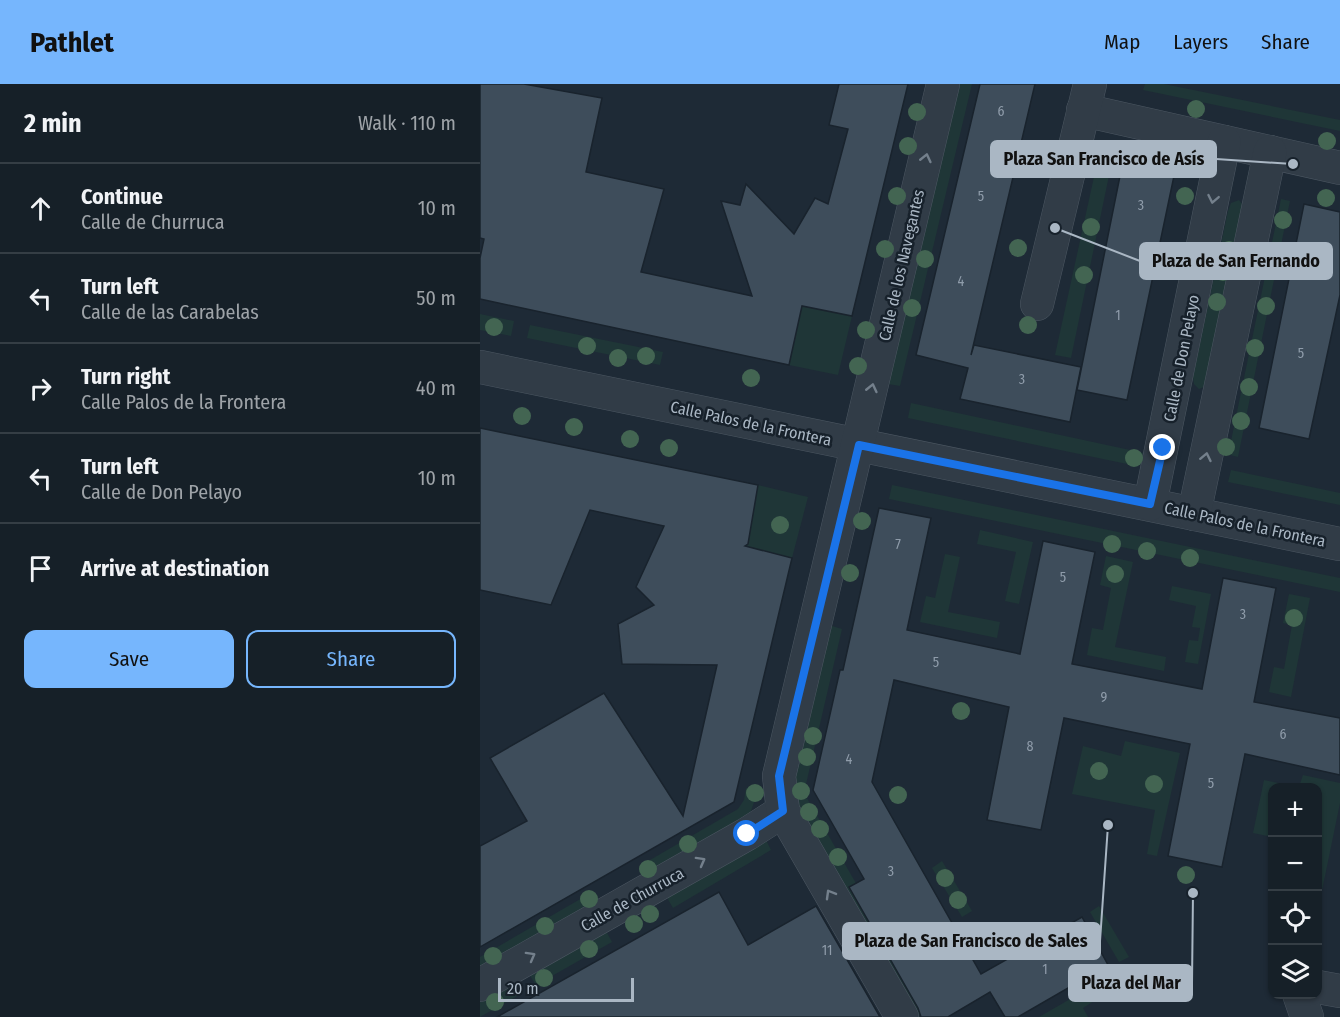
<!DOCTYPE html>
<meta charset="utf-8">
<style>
:root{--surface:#162028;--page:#1f2830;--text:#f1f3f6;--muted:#9ea3a8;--line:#353e45;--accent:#76b6fd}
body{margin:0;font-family:"Fira Sans Condensed",sans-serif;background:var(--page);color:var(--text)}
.controls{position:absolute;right:18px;bottom:18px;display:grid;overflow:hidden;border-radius:12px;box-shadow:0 2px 4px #0004}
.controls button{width:54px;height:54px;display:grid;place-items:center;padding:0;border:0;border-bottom:2px solid var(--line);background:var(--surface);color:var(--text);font:30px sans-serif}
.scale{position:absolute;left:18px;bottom:15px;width:136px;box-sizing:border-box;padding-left:6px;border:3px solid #aab7c4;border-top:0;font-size:16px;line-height:21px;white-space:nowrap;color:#aab7c4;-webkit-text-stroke:4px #17212b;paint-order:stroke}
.stop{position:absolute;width:18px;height:18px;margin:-14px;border:4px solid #1a73e8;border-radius:50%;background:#fff}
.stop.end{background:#1a73e8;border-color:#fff;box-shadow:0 2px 6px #0008}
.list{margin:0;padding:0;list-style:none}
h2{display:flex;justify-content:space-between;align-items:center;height:78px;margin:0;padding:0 24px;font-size:26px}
h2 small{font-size:20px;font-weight:400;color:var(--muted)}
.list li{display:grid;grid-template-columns:39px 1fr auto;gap:18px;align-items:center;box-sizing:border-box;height:90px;padding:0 24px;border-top:2px solid var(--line)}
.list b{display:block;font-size:22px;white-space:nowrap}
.list p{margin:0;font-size:20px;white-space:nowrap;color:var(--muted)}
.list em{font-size:20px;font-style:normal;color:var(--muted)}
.actions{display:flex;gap:12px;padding:18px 24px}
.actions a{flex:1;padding:14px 0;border:2px solid var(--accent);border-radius:12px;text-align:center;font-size:21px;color:var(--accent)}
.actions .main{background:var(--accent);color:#111}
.icon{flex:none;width:33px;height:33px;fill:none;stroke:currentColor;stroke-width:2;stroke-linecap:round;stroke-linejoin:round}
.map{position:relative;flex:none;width:860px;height:933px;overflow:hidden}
header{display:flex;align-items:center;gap:36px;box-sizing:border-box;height:84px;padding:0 30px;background:var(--accent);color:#111}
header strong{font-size:28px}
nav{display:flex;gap:33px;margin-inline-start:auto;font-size:21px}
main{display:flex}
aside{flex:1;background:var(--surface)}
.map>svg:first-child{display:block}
.green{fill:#1f3637}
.building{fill:#3e4d5b;stroke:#19232d;stroke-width:1.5}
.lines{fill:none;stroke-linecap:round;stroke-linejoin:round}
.street-casing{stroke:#4c5762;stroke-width:34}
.street{stroke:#313c47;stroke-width:33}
.tree{fill:#436552}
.oneway{stroke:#74808c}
.route{stroke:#1a73e8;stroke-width:8}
.labels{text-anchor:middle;stroke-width:5;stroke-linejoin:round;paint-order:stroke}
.number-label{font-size:14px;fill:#8f9caa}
.street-label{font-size:16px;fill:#aab7c4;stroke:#17212b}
.leader{fill:none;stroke:#aab7c4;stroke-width:2}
.callout-dot{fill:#aab7c4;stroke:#17212b;stroke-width:2}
.callout{fill:#aab7c4;stroke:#aab7c4;stroke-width:2}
.callout-label{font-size:18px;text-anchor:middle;font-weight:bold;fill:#111}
</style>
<header>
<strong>Pathlet</strong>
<nav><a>Map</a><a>Layers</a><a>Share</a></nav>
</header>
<main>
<aside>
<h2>2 min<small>Walk · 110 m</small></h2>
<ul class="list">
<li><svg class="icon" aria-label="ahead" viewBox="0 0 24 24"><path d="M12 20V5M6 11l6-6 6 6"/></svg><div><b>Continue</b><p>Calle de Churruca</p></div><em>10 m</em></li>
<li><svg class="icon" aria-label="left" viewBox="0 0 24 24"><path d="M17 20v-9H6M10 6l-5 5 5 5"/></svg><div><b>Turn left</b><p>Calle de las Carabelas</p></div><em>50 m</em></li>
<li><svg class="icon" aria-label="right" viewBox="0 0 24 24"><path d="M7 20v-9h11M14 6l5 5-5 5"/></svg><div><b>Turn right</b><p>Calle Palos de la Frontera</p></div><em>40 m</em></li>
<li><svg class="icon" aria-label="left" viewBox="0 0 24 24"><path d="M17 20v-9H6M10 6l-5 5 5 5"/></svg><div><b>Turn left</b><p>Calle de Don Pelayo</p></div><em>10 m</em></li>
<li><svg class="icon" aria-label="arrive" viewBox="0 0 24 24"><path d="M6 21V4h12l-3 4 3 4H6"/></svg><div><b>Arrive at destination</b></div></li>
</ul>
<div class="actions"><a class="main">Save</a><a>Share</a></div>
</aside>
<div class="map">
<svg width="860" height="933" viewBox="0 0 860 933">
<rect width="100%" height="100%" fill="#1e2a36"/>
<!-- green -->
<g class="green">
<path d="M480 0H492L420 302 408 300Z"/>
<path d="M665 0H684L860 36V47L663 6Z"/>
<path d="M617 79 631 82 591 274 575 271Z"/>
<path d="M801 115 810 117 758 373 738 368 741 355 751 357Z"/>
<path d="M759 116 763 121 726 302 719 305 714 300 713 293 748 127 751 119Z"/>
<path d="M321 222 372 232 358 291 309 281Z"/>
<path d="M0 230 34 237 31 252 0 246Z"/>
<path d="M50 241 183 268 180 281 47 254Z"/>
<path d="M431 319 664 369 656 378 647 380 428 334Z"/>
<path d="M751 386 860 409V421L748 398Z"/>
<path d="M278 401 328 413 312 474 266 463 268 460Z"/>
<path d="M412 401 860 494V508L409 415Z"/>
<path d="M500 446 553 458 539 520 525 517 536 468 497 460Z"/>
<path d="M465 470 480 473 468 528 520 538 517 554 440 538 446 512 455 514Z"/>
<path d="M626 472 653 478 635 563 686 573 684 587 607 571 612 544 623 546 631 504 620 501Z"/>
<path d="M692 502 731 510 718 580 705 578 709 556 718 557 720 544 712 543 716 522 689 516Z"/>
<path d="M809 510 830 514 811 613 789 608 794 583 804 585 812 541 803 539Z"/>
<path d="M349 541 362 545 324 709 453 933H440L321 728 314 710 313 700Z"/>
<path d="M645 657 700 669 677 772 667 770 675 726 592 710 603 662 641 672Z"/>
<path d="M823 691 860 699V719L838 826V773L839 764 838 763V704L819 703Z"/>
<path d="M784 696 817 703 792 704V753L773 749Z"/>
<path d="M266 704 278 707 271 727 263 734 173 784 170 776 258 725 264 716Z"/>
<path d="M285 754 291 766 193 824 186 812Z"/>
<path d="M462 777 492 827 482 833 452 784Z"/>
<path d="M109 810 113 819 0 884V873Z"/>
<path d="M619 822 649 873 639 878 610 828Z"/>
<path d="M126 847 132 858 56 901 49 890Z"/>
<path d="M637 888 642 899 603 924 608 933H559Z"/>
<path d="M32 899 39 911 0 933V918Z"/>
</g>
<!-- building -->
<g class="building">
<path d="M0 0H44L122 14 106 88 184 105 161 188 272 212 241 117 260 121 266 100 314 150 335 114 348 120 368 45 349 41 359 0H428L372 232 322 222 309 281 0 215V174L4 155 0 154Z"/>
<path d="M500 0H555L491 271 494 261 601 283 590 338 480 315 488 284 436 271Z"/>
<path d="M642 82 694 92 647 316 597 306Z"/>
<path d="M824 120 860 128V211L829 355 779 344Z"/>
<path d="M0 344 278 401 268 460 265 462 312 474 254 718 0 863V762L47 737 10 674 124 609 203 732 237 581 142 580 138 540 174 521 156 503 184 442 110 426 71 521 0 506Z"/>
<path d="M399 424 451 434 427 546 540 570 563 457 615 468 592 580 722 605 743 494 796 504 774 618 860 634V691L765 670 742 783 688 772 710 660 584 634 561 746 507 736 529 623 414 596 392 698 501 890 602 833 628 881 538 933H525L510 908 468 933H441L438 924 369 803 384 795 333 706 360 586H363Z"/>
<path d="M239 808 268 861 336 822 400 933H17Z"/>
</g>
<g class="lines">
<defs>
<g id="street">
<path d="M603 26 860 84"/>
<path d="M557 220 610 0"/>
<path d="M0 283 860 460"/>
<path d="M670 420 744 58"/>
<path d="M714 430 790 68"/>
<path d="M0 901 267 750 303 727"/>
<path d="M838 903 860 907"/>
<path d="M819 910 827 933"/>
<path d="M422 933 303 727 299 692 463 0"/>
</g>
</defs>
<!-- street casing -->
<use href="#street" class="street-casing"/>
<!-- street -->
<use href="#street" class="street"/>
</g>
<!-- trees -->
<g class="tree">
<circle cx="716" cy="25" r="9"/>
<circle cx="437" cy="28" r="9"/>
<circle cx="847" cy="57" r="9"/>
<circle cx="428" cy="62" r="9"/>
<circle cx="417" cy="112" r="9"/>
<circle cx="705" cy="112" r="9"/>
<circle cx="846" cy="114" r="9"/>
<circle cx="803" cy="136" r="9"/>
<circle cx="611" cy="143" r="9"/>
<circle cx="538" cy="164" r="9"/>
<circle cx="405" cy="165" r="9"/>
<circle cx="749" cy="166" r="9"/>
<circle cx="445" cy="175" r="9"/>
<circle cx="743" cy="188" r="9"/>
<circle cx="604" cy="191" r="9"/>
<circle cx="737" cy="218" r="9"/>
<circle cx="786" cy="222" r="9"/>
<circle cx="432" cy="224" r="9"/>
<circle cx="548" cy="241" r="9"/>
<circle cx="14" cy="243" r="9"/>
<circle cx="386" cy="246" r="9"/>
<circle cx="107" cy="262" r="9"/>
<circle cx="775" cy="264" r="9"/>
<circle cx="166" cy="272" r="9"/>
<circle cx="138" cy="274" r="9"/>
<circle cx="378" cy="282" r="9"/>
<circle cx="271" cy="294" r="9"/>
<circle cx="769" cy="303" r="9"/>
<circle cx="42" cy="332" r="9"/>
<circle cx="761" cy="337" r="9"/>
<circle cx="94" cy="343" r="9"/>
<circle cx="150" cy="355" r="9"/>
<circle cx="746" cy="363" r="9"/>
<circle cx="189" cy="364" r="9"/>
<circle cx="654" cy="374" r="9"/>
<circle cx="382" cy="437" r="9"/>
<circle cx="300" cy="441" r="9"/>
<circle cx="632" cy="460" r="9"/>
<circle cx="667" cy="467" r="9"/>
<circle cx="710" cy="474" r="9"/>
<circle cx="370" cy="489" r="9"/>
<circle cx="635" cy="490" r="9"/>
<circle cx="814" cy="534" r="9"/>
<circle cx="481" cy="627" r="9"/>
<circle cx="333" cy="652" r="9"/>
<circle cx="327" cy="673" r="9"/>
<circle cx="619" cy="687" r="9"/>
<circle cx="674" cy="700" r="9"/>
<circle cx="321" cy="707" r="9"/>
<circle cx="275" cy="709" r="9"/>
<circle cx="418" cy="711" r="9"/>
<circle cx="329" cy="728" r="9"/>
<circle cx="340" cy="745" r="9"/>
<circle cx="208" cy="760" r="9"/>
<circle cx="358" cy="773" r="9"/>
<circle cx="168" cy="785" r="9"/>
<circle cx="706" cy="791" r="9"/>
<circle cx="465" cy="794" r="9"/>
<circle cx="109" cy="815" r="9"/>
<circle cx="478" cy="816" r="9"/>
<circle cx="170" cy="830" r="9"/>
<circle cx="154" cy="840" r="9"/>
<circle cx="65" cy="842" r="9"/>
<circle cx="109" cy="865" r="9"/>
<circle cx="13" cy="872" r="9"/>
<circle cx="64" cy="894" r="9"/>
<circle cx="15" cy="918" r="9"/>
</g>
<!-- one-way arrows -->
<defs><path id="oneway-chevron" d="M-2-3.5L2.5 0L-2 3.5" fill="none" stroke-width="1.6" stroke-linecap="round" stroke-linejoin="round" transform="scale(1.5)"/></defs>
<g class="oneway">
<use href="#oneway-chevron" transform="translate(446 74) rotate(-77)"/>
<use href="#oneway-chevron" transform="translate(733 115) rotate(101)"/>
<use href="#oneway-chevron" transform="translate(392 304) rotate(-77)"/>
<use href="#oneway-chevron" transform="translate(726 373) rotate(-78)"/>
<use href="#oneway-chevron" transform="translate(221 777) rotate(-29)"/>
<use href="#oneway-chevron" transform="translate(350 810) rotate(-120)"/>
<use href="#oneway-chevron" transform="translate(51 872) rotate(-29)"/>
</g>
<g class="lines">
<!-- route -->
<path class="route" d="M267 750 303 727 299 692 379 361 670 420 683 364"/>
</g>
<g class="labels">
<!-- number labels -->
<g class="number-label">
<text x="521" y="32">6</text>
<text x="501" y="117">5</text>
<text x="661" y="126">3</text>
<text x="481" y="202">4</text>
<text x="638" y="236">1</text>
<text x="821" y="274">5</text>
<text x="542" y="300">3</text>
<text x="418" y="465">7</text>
<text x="583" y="498">5</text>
<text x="763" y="535">3</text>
<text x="456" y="583">5</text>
<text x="624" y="618">9</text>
<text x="803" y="655">6</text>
<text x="550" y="667">8</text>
<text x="369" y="680">4</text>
<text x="731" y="704">5</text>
<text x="411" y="792">3</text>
<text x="347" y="871">11</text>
<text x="565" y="890">1</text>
</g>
<!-- street labels -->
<g class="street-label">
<text transform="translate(421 181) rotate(-77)" y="6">Calle de los Navegantes</text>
<text transform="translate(701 274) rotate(-79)" y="6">Calle de Don Pelayo</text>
<text transform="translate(271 339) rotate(12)" y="6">Calle Palos de la Frontera</text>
<text transform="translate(765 440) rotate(12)" y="6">Calle Palos de la Frontera</text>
<text transform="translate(152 815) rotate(-29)" y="6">Calle de Churruca</text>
</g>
</g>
<!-- callouts -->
<path class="leader" d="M813 80L736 75M575 144L660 177M628 741L620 857M713 809L712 899"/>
<g class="callout-dot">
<circle cx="813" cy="80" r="6"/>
<circle cx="575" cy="144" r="6"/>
<circle cx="628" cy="741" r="6"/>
<circle cx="713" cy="809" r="6"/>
</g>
<g class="callout">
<rect x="511" y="57" width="225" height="36" rx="6"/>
<rect x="660" y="159" width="192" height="36" rx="6"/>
<rect x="363" y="839" width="257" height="36" rx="6"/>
<rect x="589" y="881" width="123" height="36" rx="6"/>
</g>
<g class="callout-label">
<text x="624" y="81">Plaza San Francisco de Asís</text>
<text x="756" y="183">Plaza de San Fernando</text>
<text x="491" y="863">Plaza de San Francisco de Sales</text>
<text x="651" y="905">Plaza del Mar</text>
</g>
</svg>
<div class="controls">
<button>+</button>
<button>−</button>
<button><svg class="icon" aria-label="locate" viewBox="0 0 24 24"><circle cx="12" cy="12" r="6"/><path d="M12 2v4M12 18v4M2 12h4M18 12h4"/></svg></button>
<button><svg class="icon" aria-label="layers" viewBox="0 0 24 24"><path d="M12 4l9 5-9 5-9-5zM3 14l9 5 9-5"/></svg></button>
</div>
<div class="scale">20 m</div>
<div class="stop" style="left:267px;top:750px"></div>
<div class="stop end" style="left:683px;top:364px"></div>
</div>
</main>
